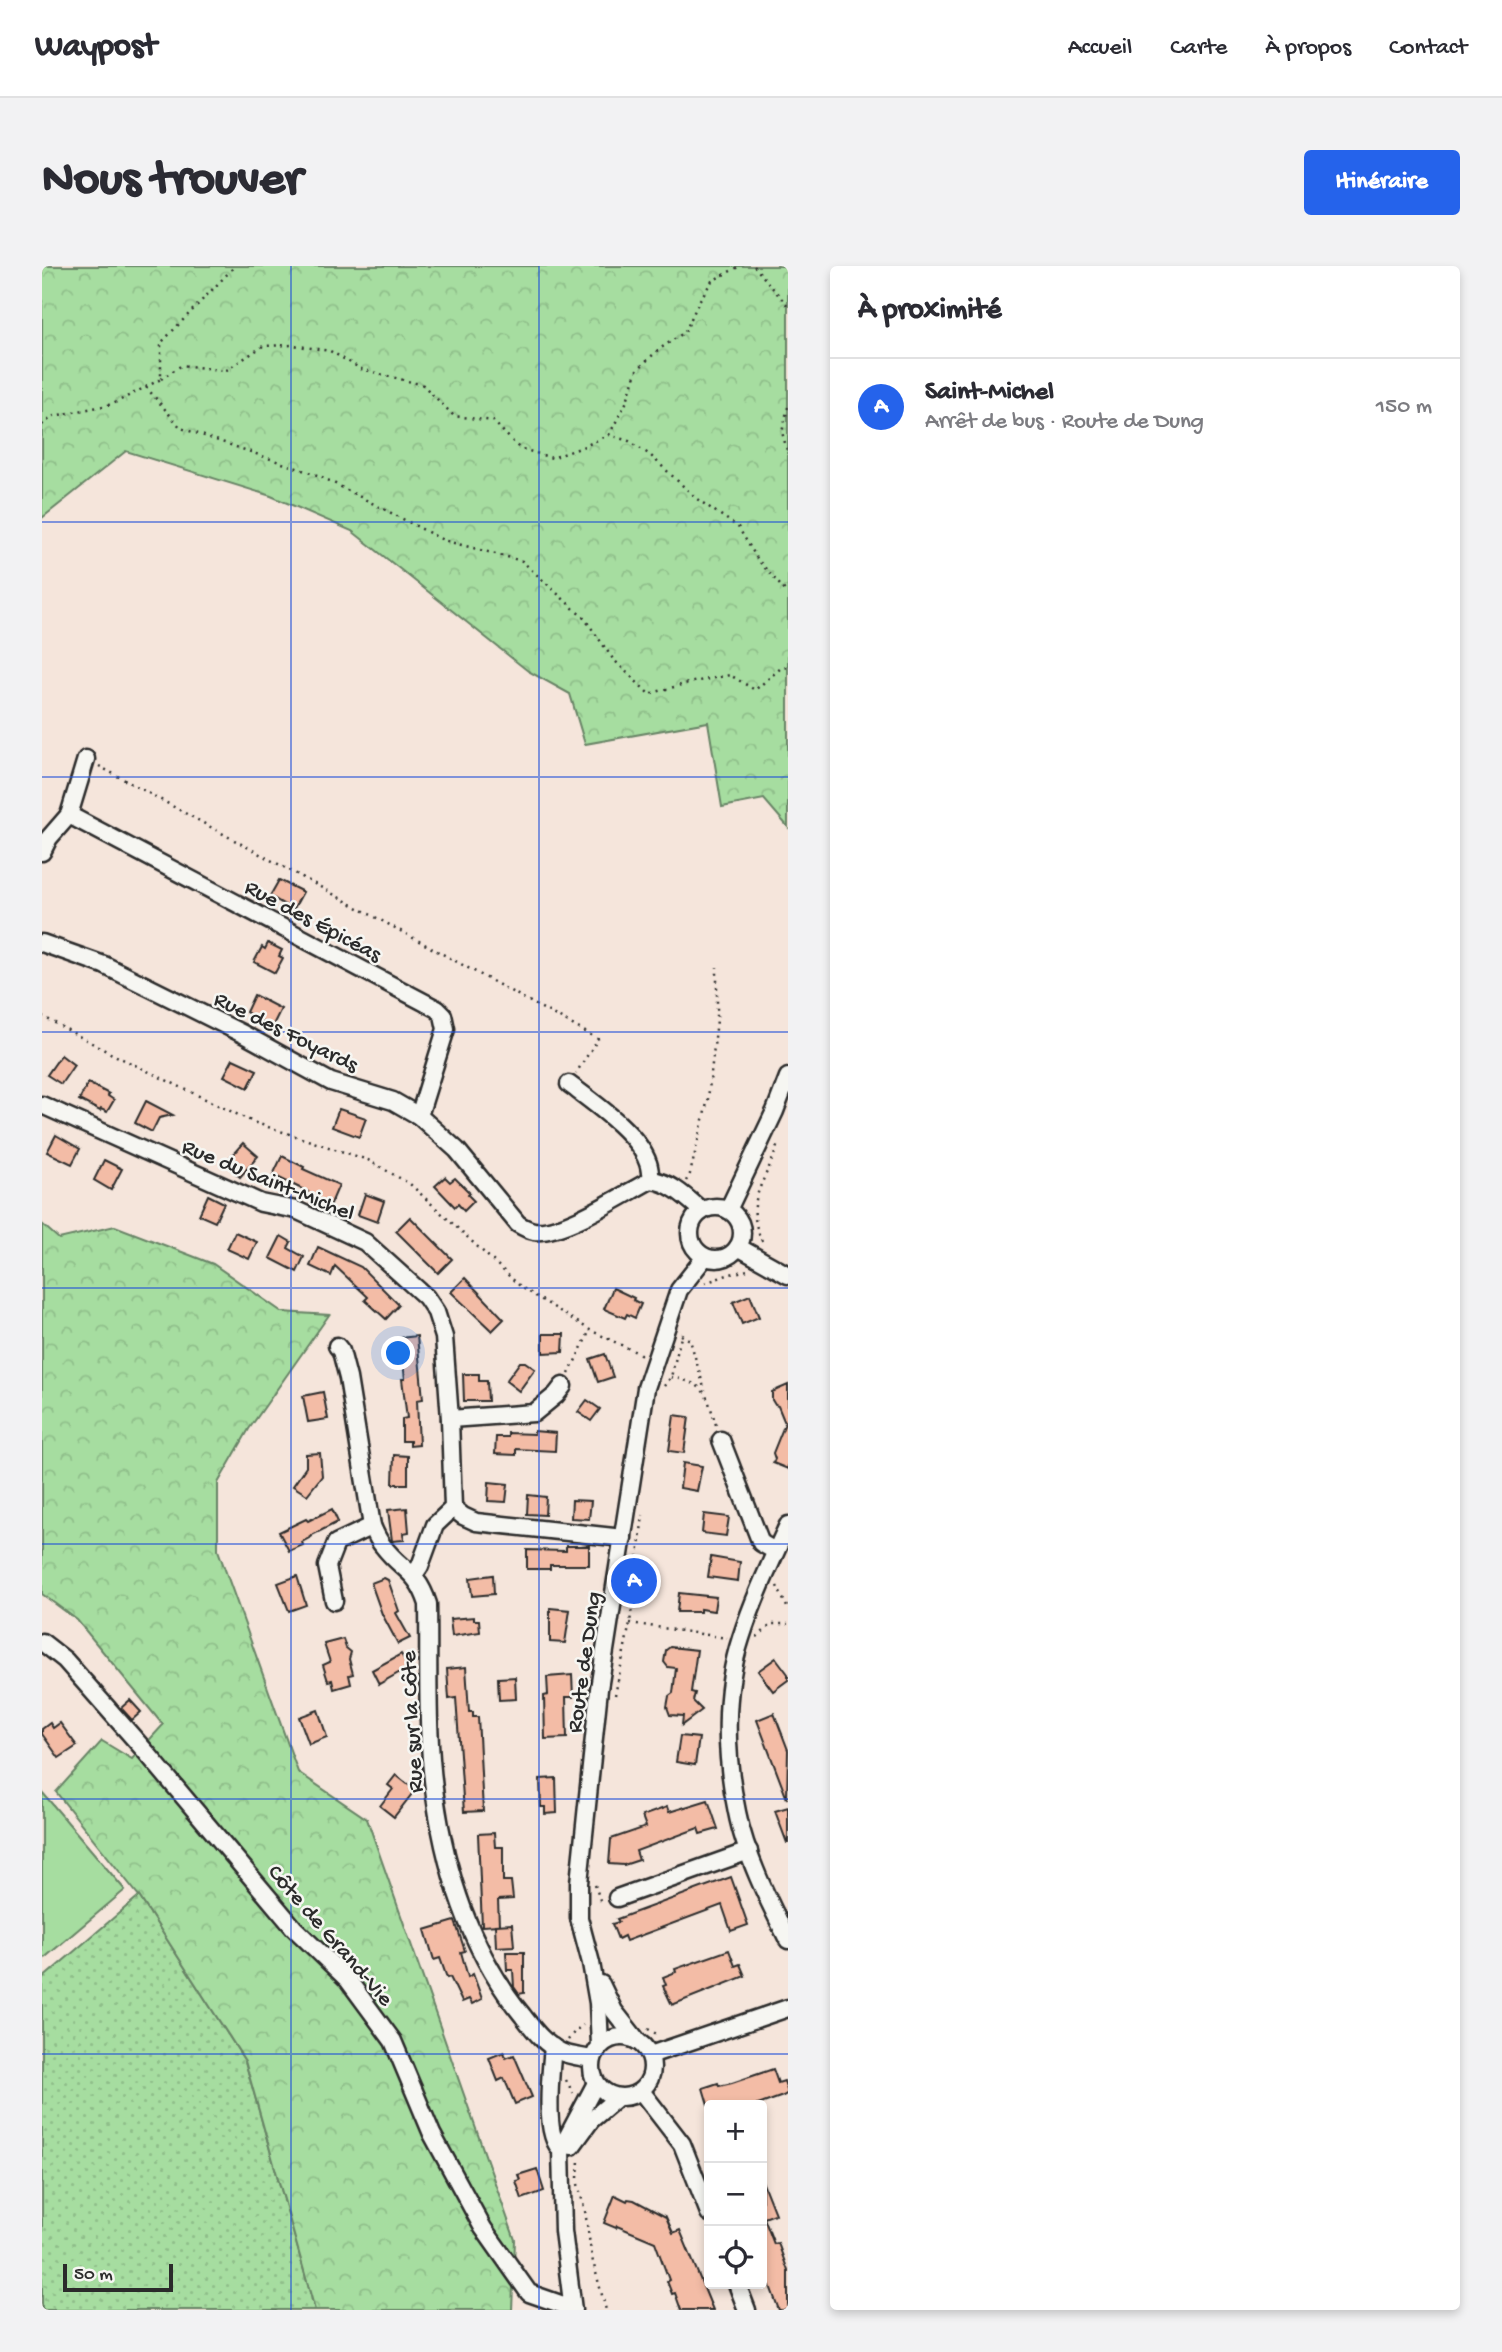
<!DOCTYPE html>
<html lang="fr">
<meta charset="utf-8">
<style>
:root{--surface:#fff;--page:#f2f2f3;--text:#2b2b33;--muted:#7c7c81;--line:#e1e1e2;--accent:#2563eb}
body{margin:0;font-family:"Gochi Hand",sans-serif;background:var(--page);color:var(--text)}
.controls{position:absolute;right:21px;bottom:21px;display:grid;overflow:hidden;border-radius:7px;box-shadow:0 4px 10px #0003}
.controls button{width:63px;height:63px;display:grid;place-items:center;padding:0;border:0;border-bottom:2px solid var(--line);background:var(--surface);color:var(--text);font:35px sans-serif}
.scale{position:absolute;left:21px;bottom:18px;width:110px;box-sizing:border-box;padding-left:7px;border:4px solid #2b2b2b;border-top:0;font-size:19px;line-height:24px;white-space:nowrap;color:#2b2b2b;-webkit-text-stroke:5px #f6f6f2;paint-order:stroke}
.you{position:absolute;left:357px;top:1088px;width:24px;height:24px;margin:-18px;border:5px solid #fff;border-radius:50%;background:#1a73e8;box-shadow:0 0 0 10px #1a73e833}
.badge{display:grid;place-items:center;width:46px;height:46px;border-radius:50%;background:var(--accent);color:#fff;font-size:23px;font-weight:700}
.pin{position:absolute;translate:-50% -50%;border:4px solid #fff;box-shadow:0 2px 7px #0006}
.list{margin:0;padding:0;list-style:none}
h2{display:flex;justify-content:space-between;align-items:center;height:91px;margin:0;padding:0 28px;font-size:30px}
h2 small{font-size:23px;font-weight:400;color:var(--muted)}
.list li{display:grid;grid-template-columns:46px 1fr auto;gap:21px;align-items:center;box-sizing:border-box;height:98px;padding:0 28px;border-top:2px solid var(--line)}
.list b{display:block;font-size:26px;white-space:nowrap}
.list p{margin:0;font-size:23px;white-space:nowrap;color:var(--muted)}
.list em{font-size:23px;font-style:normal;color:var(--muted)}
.icon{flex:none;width:38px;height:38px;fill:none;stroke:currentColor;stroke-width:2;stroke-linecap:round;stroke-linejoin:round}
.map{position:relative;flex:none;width:746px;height:2044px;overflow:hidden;border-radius:7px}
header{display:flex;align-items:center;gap:42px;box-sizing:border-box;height:98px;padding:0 35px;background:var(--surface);border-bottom:2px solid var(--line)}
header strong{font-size:33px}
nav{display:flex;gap:38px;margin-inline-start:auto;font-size:24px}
.intro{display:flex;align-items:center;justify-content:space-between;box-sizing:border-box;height:168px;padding:0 42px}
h1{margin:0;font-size:49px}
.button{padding:18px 32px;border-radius:7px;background:var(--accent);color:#fff;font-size:24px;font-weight:700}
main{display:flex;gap:42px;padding:0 42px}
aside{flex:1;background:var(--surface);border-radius:7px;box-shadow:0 4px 10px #0003}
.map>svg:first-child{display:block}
.grass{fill:url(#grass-dots);stroke:#688466;stroke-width:2}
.forest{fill:url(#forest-crowns);stroke:#688466;stroke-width:2}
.pitch{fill:#a6dda0;stroke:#688466;stroke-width:2}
.building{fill:#f3bca6;stroke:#2b2b2b;stroke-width:2}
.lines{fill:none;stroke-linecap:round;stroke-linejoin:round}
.minor-casing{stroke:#2b2b2b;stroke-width:21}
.path{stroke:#2b2b2b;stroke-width:2.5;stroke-dasharray:2 5;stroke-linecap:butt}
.minor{stroke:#f6f6f2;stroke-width:16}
.grid{fill:none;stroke:#1d4ed8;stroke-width:2;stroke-opacity:0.55}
.labels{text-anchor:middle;stroke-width:5;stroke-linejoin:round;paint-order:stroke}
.street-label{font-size:23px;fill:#2b2b2b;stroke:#f6f6f2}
</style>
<header>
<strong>Waypost</strong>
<nav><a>Accueil</a><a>Carte</a><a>À propos</a><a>Contact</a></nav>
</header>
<div class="intro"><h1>Nous trouver</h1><a class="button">Itinéraire</a></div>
<main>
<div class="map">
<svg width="746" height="2044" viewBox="0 0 746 2044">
<defs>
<pattern id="grass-dots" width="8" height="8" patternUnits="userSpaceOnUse" patternTransform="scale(1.75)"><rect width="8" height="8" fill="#a6dda0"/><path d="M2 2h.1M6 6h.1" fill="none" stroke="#8fbe8a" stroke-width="1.8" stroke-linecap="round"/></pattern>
<pattern id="forest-crowns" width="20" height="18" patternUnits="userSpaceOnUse" patternTransform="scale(1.75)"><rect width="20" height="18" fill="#a6dda0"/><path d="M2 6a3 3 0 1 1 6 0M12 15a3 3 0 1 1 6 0" fill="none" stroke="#8fbe8a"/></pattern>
</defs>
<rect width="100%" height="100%" fill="#f5e5db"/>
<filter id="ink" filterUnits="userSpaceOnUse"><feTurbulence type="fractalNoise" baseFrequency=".0143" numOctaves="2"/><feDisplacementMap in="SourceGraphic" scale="14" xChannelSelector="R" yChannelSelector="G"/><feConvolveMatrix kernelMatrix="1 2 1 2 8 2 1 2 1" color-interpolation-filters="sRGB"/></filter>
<g filter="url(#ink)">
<!-- grass -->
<path class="grass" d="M97 1630 203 1795 273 2044H0V1713Z"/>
<!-- forest -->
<g class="forest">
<path d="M0 0H746V561L722 533 680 541 666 456 543 478 528 428 486 405 310 265 229 230 84 185 0 252Z"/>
<path d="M0 958 17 973 73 960 171 998 240 1046 287 1049 207 1163 176 1217V1284L256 1506 325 1553 473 1974 470 2044H273L203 1795 97 1630 14 1526 60 1475 90 1493 121 1459 35 1354 0 1328Z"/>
</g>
<!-- pitch -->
<path class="pitch" d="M0 1526 83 1624 0 1694Z"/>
<!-- building -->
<g class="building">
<path d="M237 614 261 626 251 644 228 630Z"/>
<path d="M226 677 240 684 237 690 241 692 233 707 212 696 220 681 223 683Z"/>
<path d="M212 729 239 743 230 761 204 746Z"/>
<path d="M19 789 32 799 19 818 5 809Z"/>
<path d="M191 793 215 804 206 822 182 810Z"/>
<path d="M46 817 67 828 66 830 72 834 65 846 59 843 58 845 37 834Z"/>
<path d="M104 835 131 849 117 852 110 866 93 857Z"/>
<path d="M297 843 324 852 317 871 290 861Z"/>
<path d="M14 869 38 883 30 898 5 886Z"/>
<path d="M201 877 216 890 198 911 183 897Z"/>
<path d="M240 890 262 901 261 903 297 919 288 940 264 929 266 926 231 909Z"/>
<path d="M62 894 80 903 69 924 52 914Z"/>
<path d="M403 911 408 916 413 912 428 927 426 929 432 935 422 945 416 938 413 941 393 920Z"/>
<path d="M323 928 342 935 335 956 316 949Z"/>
<path d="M166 929 182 937 173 956 157 949Z"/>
<path d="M368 951 410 993 396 1007 354 965Z"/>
<path d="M193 966 215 976 207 993 185 983Z"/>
<path d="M239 970 249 976 246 982 262 991 255 1006 228 992Z"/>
<path d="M276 981 319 1001 357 1039 344 1053 323 1034 326 1031 293 1000 289 1010 268 1000Z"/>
<path d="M423 1012 462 1053 450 1065 409 1026Z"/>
<path d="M571 1022 592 1032 591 1034 599 1038 593 1052 585 1048 583 1052 562 1043Z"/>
<path d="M708 1029 717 1051 700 1058 691 1036Z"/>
<path d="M501 1068H522L521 1086 501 1087Z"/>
<path d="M375 1070 381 1133 375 1134 377 1179 368 1180V1175H360V1153L365 1152 360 1113H363L358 1072Z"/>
<path d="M563 1088 571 1111 556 1116 548 1093Z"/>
<path d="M478 1096H483L493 1103 477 1125 464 1115Z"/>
<path d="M421 1108H437V1115H445L446 1135H422Z"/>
<path d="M746 1119V1203L731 1197 733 1193 731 1187 743 1157 736 1140 733 1139 730 1134V1126Z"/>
<path d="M281 1126 286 1153 266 1156 261 1130Z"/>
<path d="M545 1134 558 1143 549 1155 536 1146Z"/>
<path d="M632 1149 647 1151 642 1187 627 1185Z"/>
<path d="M492 1165 514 1167 513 1185 474 1183V1189L453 1188 454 1171H466V1167L492 1168Z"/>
<path d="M278 1187 280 1210 265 1229 251 1220 264 1201V1188Z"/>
<path d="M352 1189 366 1190V1218H351Z"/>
<path d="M641 1197 660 1200 655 1225 638 1222Z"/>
<path d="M447 1216 466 1218 464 1236 446 1235Z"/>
<path d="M486 1229 504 1231 503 1249 485 1248Z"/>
<path d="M530 1234 549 1235 547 1253 529 1252Z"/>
<path d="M365 1242 367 1266 361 1267 362 1274 350 1275 346 1244Z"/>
<path d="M290 1243 296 1256 268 1270 269 1271 260 1276 261 1279 247 1285 237 1266 264 1253 266 1255Z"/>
<path d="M662 1248 687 1251 684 1270 660 1267Z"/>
<path d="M524 1280H547V1299H508V1303H485V1284L524 1285Z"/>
<path d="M669 1291 698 1296 696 1315 666 1311Z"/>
<path d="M451 1309 452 1328 430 1330 428 1312Z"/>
<path d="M255 1310 264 1339 247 1345 236 1317Z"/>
<path d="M342 1312 346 1314 357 1345 354 1347 368 1372 356 1378 340 1348 329 1317Z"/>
<path d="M637 1327 674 1331 672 1345 658 1343V1346H635Z"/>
<path d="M508 1342 528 1344 523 1377 508 1376Z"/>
<path d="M432 1351V1354H437L438 1366 410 1370 408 1353Z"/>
<path d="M301 1373 304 1382 309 1386 307 1393 311 1408 307 1409 309 1418 292 1423 290 1414 286 1415 281 1399 288 1396 282 1378Z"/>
<path d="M628 1381 655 1384 649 1426 653 1427 651 1435 660 1444 640 1459 641 1450 628 1449 625 1441 627 1430 631 1427 634 1402 626 1401 622 1396 624 1384Z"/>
<path d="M359 1388 367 1401 337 1418 330 1404Z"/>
<path d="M734 1392 746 1408V1414L731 1425 716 1405Z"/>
<path d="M424 1401 427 1446H431V1451H436L441 1545 422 1546 414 1432 407 1433 405 1403Z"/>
<path d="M530 1409 531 1431H524L525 1472 503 1473 502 1430 506 1429 505 1411Z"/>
<path d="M473 1411 474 1433 457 1434 456 1412Z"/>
<path d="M88 1434 99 1446 90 1454 79 1442Z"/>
<path d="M276 1444 285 1471 267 1478 257 1451Z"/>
<path d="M732 1447 746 1484 745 1533 715 1454Z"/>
<path d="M8 1457 11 1462 18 1457 35 1480 17 1492 0 1468V1463Z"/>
<path d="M638 1470 657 1472 653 1499 634 1496Z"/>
<path d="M354 1509 373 1524 352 1551 338 1540 351 1523 346 1519Z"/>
<path d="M514 1512 515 1547 503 1548V1541H499L498 1513Z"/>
<path d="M666 1534 676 1563 658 1568 656 1562 594 1585 597 1594 582 1599 567 1598 569 1573 604 1561 600 1550 625 1541 627 1546Z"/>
<path d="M746 1541V1577H745L733 1545Z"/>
<path d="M452 1567 453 1581H461V1615H469L471 1633 456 1634 457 1659 440 1660 436 1568Z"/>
<path d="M689 1611 706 1659 689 1665 680 1639 584 1675 582 1670 576 1673 570 1658 577 1656 575 1653Z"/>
<path d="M413 1655 423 1685 419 1686 426 1711 431 1708 440 1733 430 1738 427 1733 420 1736 408 1711 405 1712 398 1692 392 1694 383 1664Z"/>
<path d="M470 1658 472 1680 454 1681 453 1659Z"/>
<path d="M687 1684 693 1700 698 1698 703 1710 630 1739 621 1720 624 1719 621 1711 634 1706 633 1703Z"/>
<path d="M464 1686H482V1727L477 1728 472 1721 471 1704H465Z"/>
<path d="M462 1786 464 1792 472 1789 490 1831 473 1838 462 1812 456 1815 447 1792Z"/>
<path d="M731 1803 736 1817 742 1815 746 1827 741 1830 716 1839H667V1842L661 1822 676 1817 677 1820 690 1817Z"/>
<path d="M495 1903 502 1925 480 1933 474 1915 478 1914 476 1909Z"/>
<path d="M720 1915 733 1948 722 1952 732 1978 736 1977 746 2005V2044H737L722 2004 720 2005Z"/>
<path d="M573 1929 585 1935 586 1933 592 1934 624 1951 631 1967 638 1964 671 2044H639L633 2027 630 2028 625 2015 627 2014 613 1976 575 1960 574 1962 562 1957Z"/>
</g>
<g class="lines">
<defs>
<g id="minor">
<path d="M27 549 395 743 401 749 404 763 377 850"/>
<path d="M0 586 7 572 27 549 44 493"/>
<path d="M0 677 62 699 201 768 289 816 351 835 377 850 415 884 476 958C481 961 486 964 492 965 520 969 582 928 609 914 629 916 645 932 660 945"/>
<path d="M527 818C552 837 596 867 606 897 608 902 608 909 609 914"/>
<path d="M0 839 219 937 254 944 323 976 384 1031 394 1046 402 1071 408 1153 411 1242 393 1259 378 1300 372 1309"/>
<circle cx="674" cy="967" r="26"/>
<path d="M686 944 733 845 746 811"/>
<path d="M696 981 746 1009"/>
<path d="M295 1080 299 1085 306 1112 330 1260C333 1267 336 1274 341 1280 360 1305 375 1304 386 1338 387 1401 384 1467 393 1530 404 1608 430 1688 481 1750 492 1764 502 1778 519 1786 528 1790 540 1791 550 1793"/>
<path d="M408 1153 492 1147 514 1129 521 1120"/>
<path d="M679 1174 719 1277 733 1285"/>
<path d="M411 1242 421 1250 434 1256 581 1272"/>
<path d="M746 1259C729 1296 711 1334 699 1372 681 1427 683 1490 695 1546 703 1588 727 1636 746 1674"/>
<path d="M292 1335 285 1300 294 1277 330 1260"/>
<path d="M0 1376 23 1394 104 1486 252 1662 306 1714 351 1775 390 1868 441 1962 487 2027 530 2042"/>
<path d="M575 1632 707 1585"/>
<path d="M559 1718 572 1745 594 1773"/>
<circle cx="580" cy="1801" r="30"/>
<path d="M558 1779 556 1737 549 1697 537 1652V1617L557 1423 604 1122 637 1024 663 991"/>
<path d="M511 1781C509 1802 501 1871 519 1883"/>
<path d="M608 1789 746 1742"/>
<path d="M599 1825 640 1878 667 1947"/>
<path d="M530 1880 549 1854 576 1831"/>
<path d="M695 2018 705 2044"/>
<path d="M531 2044 521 1965 519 1883 554 1817"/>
</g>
</defs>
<!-- minor casing -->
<use href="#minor" class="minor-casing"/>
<!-- path -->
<g class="path">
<path d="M712 0 746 40"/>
<path d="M119 113 140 99 183 105 221 80 251 79 288 85 319 103 381 119 412 150 451 155 477 182 510 192 538 182 567 169 587 175 608 189 655 233 696 261 716 294 746 328"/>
<path d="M104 121 139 162 278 210 401 274 480 295 543 353 571 393 607 428 646 417 688 409 713 424 739 402 746 401"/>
<path d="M746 141 740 166 746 188"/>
<path d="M0 159 12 150 71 138 119 113V77L193 0"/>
<path d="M567 169 585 135 594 105 616 84 643 66 657 35 670 15 698 0"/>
<path d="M57 500 556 773 534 807"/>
<path d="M0 750 68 787 211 856 326 894 368 918 479 1021 548 1064 598 1088 597 1091"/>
<path d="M644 915 648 908 666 833 675 754V701"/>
<path d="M720 975C700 933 726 915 736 877"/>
<path d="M663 1017 688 1008 706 1004"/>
<path d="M639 1069 648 1074 663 1125"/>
<path d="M527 1108 548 1064"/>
<path d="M629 1111C665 1118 664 1127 674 1159"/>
<path d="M622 1120 629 1111 640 1067"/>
<path d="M735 1320 746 1343"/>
<path d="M588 1357 685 1372"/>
<path d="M715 1371 730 1358H746"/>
<path d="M573 1429 588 1357 601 1249"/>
<path d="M553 1619 558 1634 560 1633"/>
<path d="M606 1763 618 1770"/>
<path d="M526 1774 533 1765 541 1759"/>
<path d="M524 1814 531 1827"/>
<path d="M536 1912 537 1894"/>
<path d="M536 1918 543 1945 550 1992 564 2044"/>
</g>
<!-- minor -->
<use href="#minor" class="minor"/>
</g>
</g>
<!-- grid -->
<path class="grid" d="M249 0V2044M497 0V2044M0 256H746M0 511H746M0 766H746M0 1022H746M0 1278H746M0 1533H746M0 1788H746"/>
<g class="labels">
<!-- street labels -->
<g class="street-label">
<text transform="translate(272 653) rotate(28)" y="8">Rue des Épicéas</text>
<text transform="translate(245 764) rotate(26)" y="8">Rue des Foyards</text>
<text transform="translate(227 912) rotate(22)" y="8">Rue du Saint-Michel</text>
<text transform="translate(540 1396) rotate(-82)" y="8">Route de Dung</text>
<text transform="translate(368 1456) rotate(-93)" y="8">Rue sur la Côte</text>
<text transform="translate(290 1668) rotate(49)" y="8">Côte de Grand-Vie</text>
</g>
</g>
</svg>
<div class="controls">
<button>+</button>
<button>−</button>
<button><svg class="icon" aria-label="locate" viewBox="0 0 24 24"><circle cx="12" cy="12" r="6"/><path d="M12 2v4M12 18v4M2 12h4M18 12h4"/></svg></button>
</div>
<div class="scale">50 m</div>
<div class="you"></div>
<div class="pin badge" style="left:592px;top:1315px">A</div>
</div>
<aside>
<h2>À proximité<small></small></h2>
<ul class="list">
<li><span class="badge">A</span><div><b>Saint-Michel</b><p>Arrêt de bus · Route de Dung</p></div><em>150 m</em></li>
</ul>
</aside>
</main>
